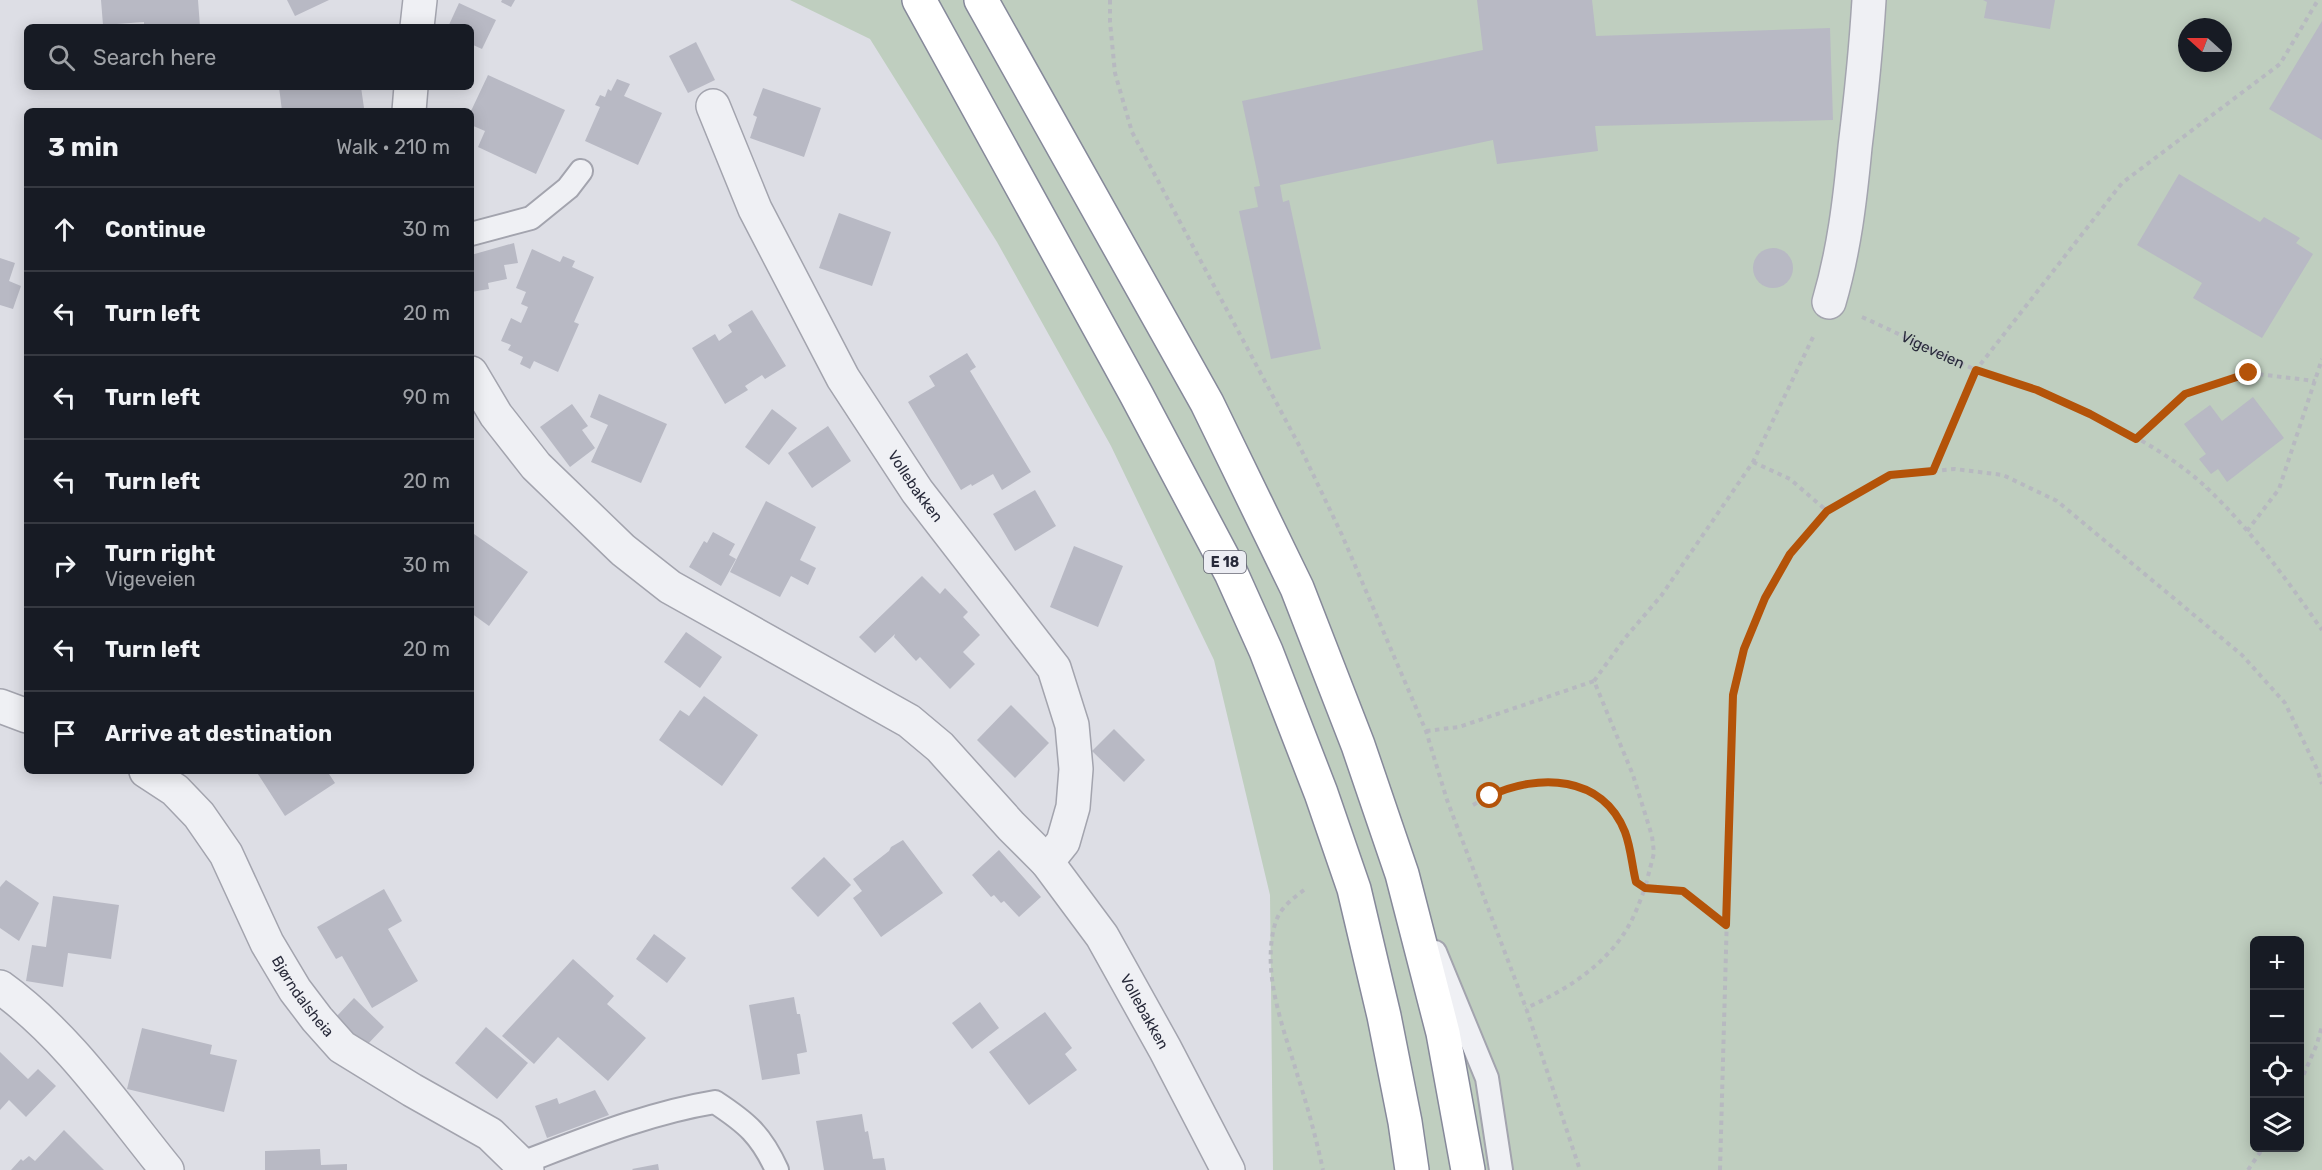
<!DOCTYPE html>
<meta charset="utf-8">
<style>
:root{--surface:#171b24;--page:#20242c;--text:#f1f3f6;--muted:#9ea1a6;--line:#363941}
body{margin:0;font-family:Rubik,sans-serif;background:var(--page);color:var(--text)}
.controls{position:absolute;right:18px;bottom:18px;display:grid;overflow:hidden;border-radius:9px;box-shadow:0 3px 15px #0003}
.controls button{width:54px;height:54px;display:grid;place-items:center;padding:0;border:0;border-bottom:2px solid var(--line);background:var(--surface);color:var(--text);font:30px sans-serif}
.compass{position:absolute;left:2178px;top:18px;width:54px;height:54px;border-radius:50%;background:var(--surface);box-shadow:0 3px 15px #0003;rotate:291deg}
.stop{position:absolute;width:18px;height:18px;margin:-14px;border:4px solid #b45309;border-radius:50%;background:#fff}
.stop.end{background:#b45309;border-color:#fff;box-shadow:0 2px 6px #0008}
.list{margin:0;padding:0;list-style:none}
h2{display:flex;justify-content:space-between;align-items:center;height:78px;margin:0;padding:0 24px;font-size:26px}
h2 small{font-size:20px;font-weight:400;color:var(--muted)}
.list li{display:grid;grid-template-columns:39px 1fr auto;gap:18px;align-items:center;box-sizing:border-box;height:84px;padding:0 24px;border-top:2px solid var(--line)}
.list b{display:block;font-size:22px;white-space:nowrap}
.list p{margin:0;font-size:20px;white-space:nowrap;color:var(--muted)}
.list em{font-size:20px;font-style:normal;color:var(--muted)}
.icon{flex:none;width:33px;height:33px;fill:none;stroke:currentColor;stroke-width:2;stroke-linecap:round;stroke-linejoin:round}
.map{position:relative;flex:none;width:2322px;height:1170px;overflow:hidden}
.search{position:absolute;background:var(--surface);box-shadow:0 3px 15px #0003;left:24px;top:24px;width:450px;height:66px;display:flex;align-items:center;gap:15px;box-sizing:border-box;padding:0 21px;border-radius:9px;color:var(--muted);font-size:22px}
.panel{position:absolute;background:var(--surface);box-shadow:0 3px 15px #0003;left:24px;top:108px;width:450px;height:666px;border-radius:9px}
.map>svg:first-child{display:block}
.green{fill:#bfcebf;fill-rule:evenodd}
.building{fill:#b8b9c4}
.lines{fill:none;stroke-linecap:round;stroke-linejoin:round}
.lane-casing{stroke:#a3a4ae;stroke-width:26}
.street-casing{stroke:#a3a4ae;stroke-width:36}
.highway-casing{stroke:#86899a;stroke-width:36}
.path{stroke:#b7b9c0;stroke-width:4;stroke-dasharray:4.5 4.5;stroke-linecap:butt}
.lane{stroke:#eff0f4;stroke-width:22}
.street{stroke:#eff0f4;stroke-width:33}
.highway{stroke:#fff;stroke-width:33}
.route{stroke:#b45309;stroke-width:8}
.labels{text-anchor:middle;stroke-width:5;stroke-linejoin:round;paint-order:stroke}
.shield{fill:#ecedf3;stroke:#636472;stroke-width:1.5}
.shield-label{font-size:14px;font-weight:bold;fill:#282a3a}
.street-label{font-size:15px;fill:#282a3a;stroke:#ecedf3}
</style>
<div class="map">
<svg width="2322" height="1170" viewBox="0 0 2322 1170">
<rect width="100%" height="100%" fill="#dddee5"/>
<!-- green -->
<path class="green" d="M790 0H2322V1170H1273L1270 895 1214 660 1111 446 997 242 870 39ZM2187 27H2223V63H2187ZM2254 940H2300V1148H2254Z"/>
<!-- building -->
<g class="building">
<path d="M101 0H198L200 27H144V22L103 25Z"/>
<path d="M287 0H329L295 16Z"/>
<path d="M502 0H515L511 7 501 2Z"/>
<path d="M1477 0H1592L1596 36 1830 28 1833 120 1595 126 1598 151 1497 164 1493 140 1280 185 1283 202 1289 200 1321 349 1271 359 1239 211 1258 207 1254 187 1260 186 1242 101 1483 50Z"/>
<path d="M1983 0H2055L2050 29 1984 18 1987 2Z"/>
<path d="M459 3 496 20 482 49 471 44V27H448Z"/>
<path d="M2322 21V140L2269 109Z"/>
<path d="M696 42 715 80 688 93 669 56Z"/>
<path d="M488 75 565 110 536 174 478 147 485 131 471 125V111Z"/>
<path d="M617 79 630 84 624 96 662 113 638 165 585 141 600 107 595 105 600 95 605 97 608 89 611 91Z"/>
<path d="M279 87H361L364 108 360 109V111H282Z"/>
<path d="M763 88 821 108 804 157 750 138 757 117 753 115Z"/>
<path d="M2179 174 2260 222 2264 217 2300 238 2296 243 2313 254 2262 338 2193 298 2202 283 2137 245Z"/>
<path d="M839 213 891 232 872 286 819 268Z"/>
<path d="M514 243 518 263 504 265 507 279 488 283 489 289 471 292V255Z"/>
<circle cx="1773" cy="268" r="20"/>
<path d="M532 249 560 262 563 256 575 261 572 267 594 277 574 322 579 324 558 372 534 361 530 369 520 364 523 357 508 350 511 345 501 341 511 318 521 323 528 307 521 304 526 292 516 288Z"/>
<path d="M0 258 15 263 9 281 21 286 13 309 0 305Z"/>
<path d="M752 310 786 366 765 379 762 375 745 386 748 390 725 404 692 348 715 334 719 341 732 332 728 325Z"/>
<path d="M967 353 976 367 970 371 1031 472 1002 490 993 474 972 486 971 484 961 490 908 402 935 386 929 376Z"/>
<path d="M599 394 667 424 641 483 591 462 608 425 590 417Z"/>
<path d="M2253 397 2284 438 2227 482 2218 469 2211 474 2199 459 2206 454 2184 424 2210 405 2222 421Z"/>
<path d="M572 404 588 426 582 430 595 448 570 467 540 427Z"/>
<path d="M772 409 797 428 769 465 745 447Z"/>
<path d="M828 426 851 461 812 488 788 453Z"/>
<path d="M1035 490 1056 526 1015 551 993 514Z"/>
<path d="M766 501 816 527 800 560 816 568 808 585 791 576 780 597 730 572Z"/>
<path d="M713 532 735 544 729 555 736 559 721 586 689 567 704 541 707 543Z"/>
<path d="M474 534 528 572 489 626 471 613V538Z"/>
<path d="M1074 546 1123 566 1098 627 1050 607Z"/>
<path d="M922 576 940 594 945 588 968 612 963 617 980 635 963 652 975 664 950 689 920 657 916 661 894 637 895 634 875 653 859 637Z"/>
<path d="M686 632 722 657 700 688 664 662Z"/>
<path d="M704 696 758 735 722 786 659 740 680 710 689 716Z"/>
<path d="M1011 705 1049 743 1015 778 977 740Z"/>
<path d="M1114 729 1145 760 1124 782 1092 751Z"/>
<path d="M256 771H327L335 783 285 816Z"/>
<path d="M903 840 943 893 881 937 853 898 862 891 853 879 889 851 891 847Z"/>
<path d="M999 850 1041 897 1019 917 1004 901 1001 903 994 895 991 897 972 875Z"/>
<path d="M824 857 851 885 818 917 791 888Z"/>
<path d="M6 880 39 903 19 941 0 928V887Z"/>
<path d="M384 889 402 921 388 929 418 981 372 1008 342 956 336 959 317 927Z"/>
<path d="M53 896 119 905 111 959 68 953 63 987 26 981 32 945 46 947Z"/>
<path d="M654 934 686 958 667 983 636 959Z"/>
<path d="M573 959 614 996 607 1004 646 1038 608 1081 558 1037 534 1064 502 1036Z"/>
<path d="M794 997 797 1014H800L807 1052 797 1054 800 1074 762 1080 749 1005Z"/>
<path d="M354 998 384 1027 366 1046 336 1017Z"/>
<path d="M980 1002 999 1028 972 1049 952 1023Z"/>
<path d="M1045 1012 1072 1048 1065 1054 1077 1070 1029 1105 989 1052Z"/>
<path d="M486 1027 528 1063 497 1099 455 1063Z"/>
<path d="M142 1028 212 1045 210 1054 237 1060 224 1112 127 1089Z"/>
<path d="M0 1052 28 1079 38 1069 56 1086 26 1117 9 1100 0 1110Z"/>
<path d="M595 1090 609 1115 547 1138 535 1106 557 1098 559 1104Z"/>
<path d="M862 1114 865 1132 868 1131 873 1159 884 1158 886 1170H824L816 1121Z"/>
<path d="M64 1130 104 1170H11L21 1159 23 1161 29 1156 35 1161Z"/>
<path d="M320 1149 321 1165 347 1164V1170H265V1151Z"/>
<path d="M658 1164 659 1170H633L632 1169Z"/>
</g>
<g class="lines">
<defs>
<g id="lane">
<path d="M471 234 531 218 568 188 581 171"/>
<path d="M1435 952 1487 1078 1501 1170"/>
<path d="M522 1163C585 1139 648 1113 715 1102 747 1123 761 1135 777 1170"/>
</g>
<g id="street">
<path d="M417 27 420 0"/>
<path id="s2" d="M713 106 755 209 843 378 917 491 1054 668 1072 725 1076 769 1073 807 1063 842 1047 862"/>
<path d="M409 111 411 87"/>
<path d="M1829 302C1844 251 1850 200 1855 147 1861 98 1866 49 1869 0"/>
<path id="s3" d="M471 373 496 415 536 466 623 550 670 587 909 721 940 747 1011 826 1047 862 1102 936 1165 1049 1228 1170"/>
<path d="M0 706 27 716"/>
<path id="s4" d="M146 771 175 790 199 815 226 854 267 943 295 990 317 1019 342 1047 412 1090 490 1134 527 1170"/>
<path d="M0 987C67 1035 115 1106 167 1170"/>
</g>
<g id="highway">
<path d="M919 0 1136 394 1231 573 1266 651 1321 793 1354 889 1384 1016 1405 1122 1412 1170"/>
<path d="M981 0 1207 403 1297 588 1358 745 1402 874 1443 1033 1468 1170"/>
</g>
</defs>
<!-- lane casing -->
<use href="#lane" class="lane-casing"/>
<!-- street casing -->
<use href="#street" class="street-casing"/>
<!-- highway casing -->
<use href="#highway" class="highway-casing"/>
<!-- path -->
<g class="path">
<path d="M1110 0V22L1115 73 1132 132 1300 447 1342 535 1426 731 1447 800 1526 1008 1580 1170"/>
<path id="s1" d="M1862 317C1900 334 1936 353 1974 369 1995 377 2018 382 2039 391 2094 414 2164 447 2207 488 2251 530 2287 580 2322 630"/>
<path d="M2136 439 2185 394 2249 373 2315 381"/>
<path d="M1753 462 1790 479 1827 511"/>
<path d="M1933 471 1976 370 2122 183 2280 64 2318 0"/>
<path d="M2247 531 2279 489 2322 359"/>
<path d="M1594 681 1625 638 1661 596 1753 462 1814 335"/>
<path d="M1426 731 1459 727 1594 681 1633 775 1652 836 1654 853 1645 888 1683 891 1727 925"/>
<path d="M1473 805C1484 799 1495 792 1507 788 1551 773 1607 785 1625 832 1631 848 1632 866 1636 883L1645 888C1640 901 1635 915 1628 927 1606 965 1565 991 1526 1008"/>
<path d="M1304 890C1292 899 1279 909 1275 924 1261 974 1284 1029 1298 1077 1308 1108 1316 1138 1323 1170"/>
<path d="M2300 1083 2317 1044 2322 1026"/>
<path d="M1720 1170 1733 695 1744 649 1765 598 1789 554 1827 511 1890 475 1955 469 2003 475 2057 501 2242 655 2285 703 2317 769 2322 784"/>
<path d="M2248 1170 2263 1148"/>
</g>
<!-- lane -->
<use href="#lane" class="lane"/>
<!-- street -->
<use href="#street" class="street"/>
<!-- highway -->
<use href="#highway" class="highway"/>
</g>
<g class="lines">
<!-- route -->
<path class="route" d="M1490 796C1538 773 1603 775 1625 832 1631 848 1632 866 1636 882L1645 888 1683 891 1726 925 1733 695 1744 649 1765 598 1790 554 1827 511 1890 475 1933 471 1976 370 2037 390 2090 414 2136 439 2185 394 2249 373"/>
</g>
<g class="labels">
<!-- shield labels -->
<rect class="shield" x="1204" y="551" width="42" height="22" rx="4.5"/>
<g class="shield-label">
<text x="1225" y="567">E 18</text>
</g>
<!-- street labels -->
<g class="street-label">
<text dy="5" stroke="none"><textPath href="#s1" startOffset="78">Vigeveien</textPath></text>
<text dy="5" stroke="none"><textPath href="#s2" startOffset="432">Vollebakken</textPath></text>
<text dy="5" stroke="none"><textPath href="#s4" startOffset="279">Bjørndalsheia</textPath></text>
<text dy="5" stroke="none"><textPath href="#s3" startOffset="945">Vollebakken</textPath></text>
</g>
</g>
</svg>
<div class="controls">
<button>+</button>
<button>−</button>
<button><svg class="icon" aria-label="locate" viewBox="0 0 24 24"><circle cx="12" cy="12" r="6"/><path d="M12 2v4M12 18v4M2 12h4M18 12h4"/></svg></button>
<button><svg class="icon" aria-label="layers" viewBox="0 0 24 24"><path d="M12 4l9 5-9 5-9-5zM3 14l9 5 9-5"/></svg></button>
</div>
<svg class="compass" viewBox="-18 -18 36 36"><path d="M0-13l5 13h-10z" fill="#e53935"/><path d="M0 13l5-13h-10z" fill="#9ea1a6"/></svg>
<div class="stop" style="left:1490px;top:796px"></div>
<div class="stop end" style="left:2249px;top:373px"></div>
<div class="search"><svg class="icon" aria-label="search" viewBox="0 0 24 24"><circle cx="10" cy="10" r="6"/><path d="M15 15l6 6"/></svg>Search here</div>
<section class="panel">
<h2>3 min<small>Walk · 210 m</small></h2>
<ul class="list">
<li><svg class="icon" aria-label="ahead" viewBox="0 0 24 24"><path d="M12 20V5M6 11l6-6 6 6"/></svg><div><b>Continue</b></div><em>30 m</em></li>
<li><svg class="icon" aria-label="left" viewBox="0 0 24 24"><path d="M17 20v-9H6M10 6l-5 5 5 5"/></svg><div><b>Turn left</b></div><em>20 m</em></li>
<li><svg class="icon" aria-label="left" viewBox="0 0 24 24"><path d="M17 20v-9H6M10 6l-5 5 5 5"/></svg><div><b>Turn left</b></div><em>90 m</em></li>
<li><svg class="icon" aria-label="left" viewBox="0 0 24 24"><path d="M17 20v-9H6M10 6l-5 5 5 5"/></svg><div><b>Turn left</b></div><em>20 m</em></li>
<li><svg class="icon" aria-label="right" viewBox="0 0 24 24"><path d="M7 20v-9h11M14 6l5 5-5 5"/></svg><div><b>Turn right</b><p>Vigeveien</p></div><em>30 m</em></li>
<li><svg class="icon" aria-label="left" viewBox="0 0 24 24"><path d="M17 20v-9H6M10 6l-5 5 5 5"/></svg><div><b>Turn left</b></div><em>20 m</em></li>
<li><svg class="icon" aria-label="arrive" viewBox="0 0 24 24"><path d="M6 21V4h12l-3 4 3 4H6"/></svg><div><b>Arrive at destination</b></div></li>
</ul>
</section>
</div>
